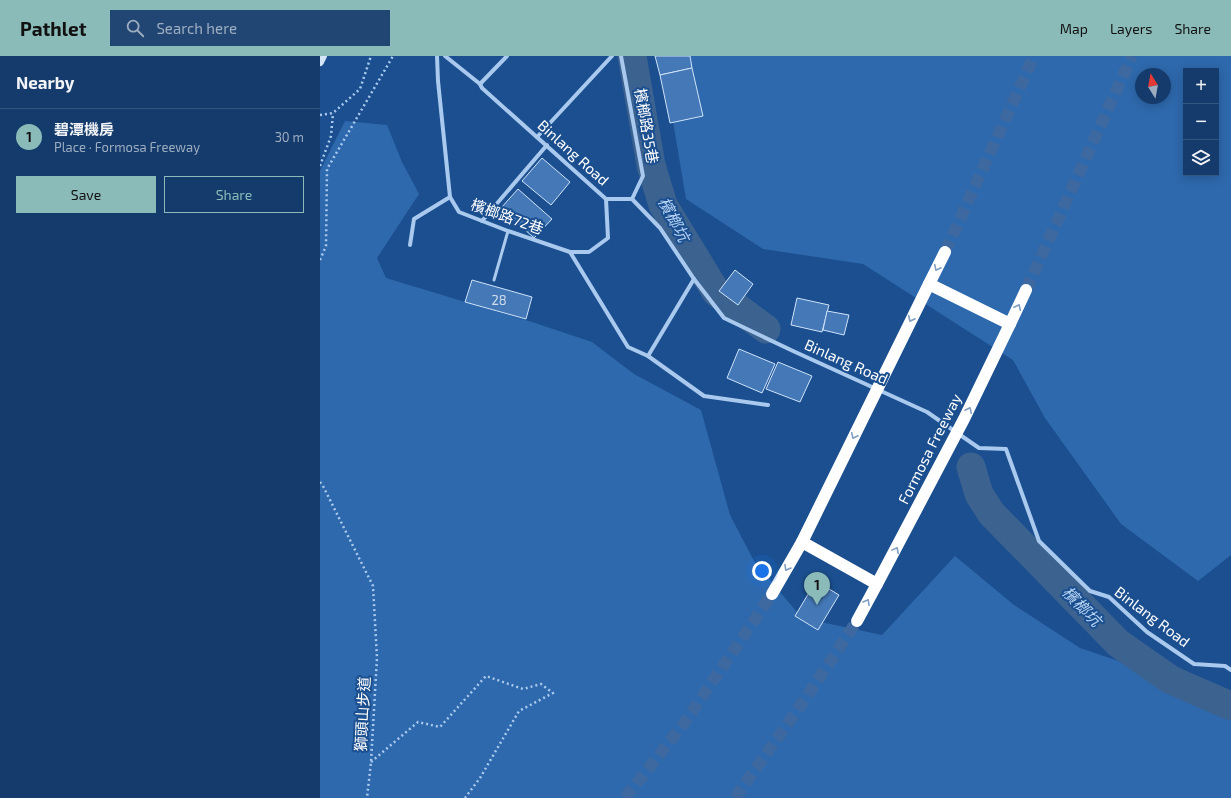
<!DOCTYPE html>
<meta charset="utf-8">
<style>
:root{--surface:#143b6b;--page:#214673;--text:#f1f3f6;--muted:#9dadc1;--line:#33557e;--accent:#8bbbb9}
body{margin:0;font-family:"Exo 2","Noto Sans TC",sans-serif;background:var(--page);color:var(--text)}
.controls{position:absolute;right:12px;top:12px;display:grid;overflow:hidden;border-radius:0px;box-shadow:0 2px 10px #0003}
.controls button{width:36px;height:36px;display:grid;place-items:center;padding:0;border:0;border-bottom:1px solid var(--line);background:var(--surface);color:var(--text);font:20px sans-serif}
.compass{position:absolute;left:815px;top:12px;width:36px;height:36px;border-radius:50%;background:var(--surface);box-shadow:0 2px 10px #0003;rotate:349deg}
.you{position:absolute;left:442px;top:515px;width:14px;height:14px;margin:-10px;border:3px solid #fff;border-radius:50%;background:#1a73e8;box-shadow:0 0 0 6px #1a73e833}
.badge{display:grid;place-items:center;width:26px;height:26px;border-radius:50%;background:var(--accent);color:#111;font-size:13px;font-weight:700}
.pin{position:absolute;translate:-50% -33px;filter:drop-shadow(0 1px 2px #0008)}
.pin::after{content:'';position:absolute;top:21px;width:14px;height:12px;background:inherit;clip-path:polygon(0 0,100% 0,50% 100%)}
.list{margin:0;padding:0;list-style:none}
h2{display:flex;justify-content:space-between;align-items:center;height:52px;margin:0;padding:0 16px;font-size:17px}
h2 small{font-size:13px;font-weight:400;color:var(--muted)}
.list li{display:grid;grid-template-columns:26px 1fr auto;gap:12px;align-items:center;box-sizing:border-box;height:56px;padding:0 16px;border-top:1px solid var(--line)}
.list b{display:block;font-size:15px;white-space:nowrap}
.list p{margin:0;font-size:13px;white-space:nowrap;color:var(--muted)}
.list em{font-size:13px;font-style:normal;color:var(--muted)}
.actions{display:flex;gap:8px;padding:12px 16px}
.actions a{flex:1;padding:9px 0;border:1px solid var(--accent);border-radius:0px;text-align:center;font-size:14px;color:var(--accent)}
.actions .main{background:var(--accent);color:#111}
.icon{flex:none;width:22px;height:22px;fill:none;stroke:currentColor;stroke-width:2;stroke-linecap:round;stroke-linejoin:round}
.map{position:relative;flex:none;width:911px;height:742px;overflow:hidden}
header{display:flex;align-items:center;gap:24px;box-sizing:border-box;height:56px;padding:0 20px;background:var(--accent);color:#111}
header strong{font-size:19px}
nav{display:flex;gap:22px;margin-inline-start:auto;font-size:14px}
.search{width:280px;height:36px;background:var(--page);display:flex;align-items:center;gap:10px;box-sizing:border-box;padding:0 14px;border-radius:0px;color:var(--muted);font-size:15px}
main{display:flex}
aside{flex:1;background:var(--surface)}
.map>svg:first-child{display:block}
.green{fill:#2e69ad;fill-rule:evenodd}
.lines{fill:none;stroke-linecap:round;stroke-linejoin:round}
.river{stroke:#3c6290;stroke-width:29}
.building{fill:#4478b7;stroke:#cfe3fa}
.highway-tunnel{stroke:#3d69a0;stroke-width:12;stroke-dasharray:12 6;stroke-linecap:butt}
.path{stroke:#a9c9ee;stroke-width:2.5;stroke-dasharray:2 3;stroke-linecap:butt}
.lane{stroke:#a9c9ee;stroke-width:3}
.street{stroke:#a9c9ee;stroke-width:4}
.secondary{stroke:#d6e6fa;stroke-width:8}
.highway{stroke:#fff;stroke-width:12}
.highway-bridge{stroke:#fff;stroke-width:12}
.oneway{stroke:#829ec1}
.labels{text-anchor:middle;stroke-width:4;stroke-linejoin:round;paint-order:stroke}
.number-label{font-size:13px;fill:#d0dded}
.street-label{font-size:15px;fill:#fff;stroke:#1b4f8f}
.water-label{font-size:16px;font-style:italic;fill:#b5d3f5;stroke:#1b4f8f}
</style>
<header>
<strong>Pathlet</strong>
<div class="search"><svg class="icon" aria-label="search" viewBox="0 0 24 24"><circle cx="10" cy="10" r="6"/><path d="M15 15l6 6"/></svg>Search here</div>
<nav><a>Map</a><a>Layers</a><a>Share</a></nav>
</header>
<main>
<aside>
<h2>Nearby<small></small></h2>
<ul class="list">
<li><span class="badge">1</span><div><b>碧潭機房</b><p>Place · Formosa Freeway</p></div><em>30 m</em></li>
</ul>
<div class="actions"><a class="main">Save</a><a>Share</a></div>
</aside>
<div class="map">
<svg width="911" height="742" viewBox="0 0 911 742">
<rect width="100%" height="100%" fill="#1b4f8f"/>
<!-- green -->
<g class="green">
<path d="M342 0H911V499L878 525 801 468 725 362 693 304 543 208 443 193 366 143ZM866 15H896V117H866ZM821 18H845V42H821Z"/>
<path d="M25 65 67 69 82 106 99 138 57 202 66 222 215 267 272 286 314 318 381 354 410 459 434 505 482 562 562 579 635 500 694 549 760 592 852 623 911 652V742H0V115Z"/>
</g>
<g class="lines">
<!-- river -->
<g class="river">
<path d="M312 0 331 109 343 149 396 236 446 273"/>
<path d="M651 411 659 438 671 457 798 587 851 624 911 650"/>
</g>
</g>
<!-- building -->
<g class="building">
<path d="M335 0H370L372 12 340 19Z"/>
<path d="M372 12 383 60 350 67 340 19Z"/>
<path d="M222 102 250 126 231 149 202 125Z"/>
<path d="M198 133 232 163 214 182 181 152Z"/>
<path d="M415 214 433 228 418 249 399 235Z"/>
<path d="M152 224 212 241 206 263 145 246Z"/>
<path d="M477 242 509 249 502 276 471 269Z"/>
<path d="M507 255 529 259 524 279 503 274Z"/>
<path d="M419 293 455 308 442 337 407 322Z"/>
<path d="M458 306 492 320 480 346 446 333Z"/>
<path d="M496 525 519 539 498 574 475 560Z"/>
</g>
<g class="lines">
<!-- highway-tunnel -->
<g class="highway-tunnel">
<path d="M625 196 714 0"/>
<path d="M706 234 812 0"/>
<path d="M305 742 365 666 452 538"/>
<path d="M415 742 485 643 537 565"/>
</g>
<!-- path -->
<g class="path">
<path d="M0 59 13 57 40 33 51 0"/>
<path d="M0 110 11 80 13 57"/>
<path d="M0 204 6 190 7 113 73 0"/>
<path d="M0 426 3 430 53 530 57 602 51 706 47 742"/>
<path d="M51 706 98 666 120 671 166 620 203 633 221 628 233 637 199 655 160 722 145 742"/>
</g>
<!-- lane -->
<path class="lane" d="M174 224 188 175"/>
<!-- street -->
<g class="street">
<path d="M117 0 118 25 130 141 139 156 188 175 250 196 308 291 328 300"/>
<path d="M125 0 160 28 162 32 286 143H312L340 172 374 223 404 262 473 295 607 356 659 392 686 393 719 485 770 535 789 541 827 576 874 608 905 610 911 614"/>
<path d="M301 0 323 120 312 143"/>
<path d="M160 28 187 0"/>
<path d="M217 81 292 0"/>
<path d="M162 165 227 89"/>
<path d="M90 189 94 163 130 141"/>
<path d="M250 196H269L288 182 286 143"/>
<path d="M374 223 328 300 384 340 448 349"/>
</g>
<!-- secondary -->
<path class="secondary" d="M0 6 3 0"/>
<!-- highway -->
<g class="highway">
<path d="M625 196 609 228 690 268 706 234"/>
<path d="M452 538 482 486 557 528 537 565"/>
</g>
<!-- highway-bridge -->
<g class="highway-bridge">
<path d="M482 486 609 228"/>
<path d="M557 528 644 363 690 268"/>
</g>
</g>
<!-- one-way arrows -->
<defs><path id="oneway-chevron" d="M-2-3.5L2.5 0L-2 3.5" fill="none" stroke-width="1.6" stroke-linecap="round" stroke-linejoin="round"/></defs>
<g class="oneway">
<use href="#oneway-chevron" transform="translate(617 212) rotate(117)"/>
<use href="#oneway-chevron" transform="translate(698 251) rotate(-65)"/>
<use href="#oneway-chevron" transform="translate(591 263) rotate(116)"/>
<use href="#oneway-chevron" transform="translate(649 354) rotate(-64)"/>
<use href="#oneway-chevron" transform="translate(534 380) rotate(116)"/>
<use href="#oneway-chevron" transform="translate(576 494) rotate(-62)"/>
<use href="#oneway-chevron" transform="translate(467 512) rotate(120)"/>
<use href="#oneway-chevron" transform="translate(547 546) rotate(-60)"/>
</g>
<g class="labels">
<!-- number labels -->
<g class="number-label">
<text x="179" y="249">28</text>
</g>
<!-- street labels -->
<g class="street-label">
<text transform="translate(326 70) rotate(80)" y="5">檳榔路35巷</text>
<text transform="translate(253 97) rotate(42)" y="5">Binlang Road</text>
<text transform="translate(187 161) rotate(20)" y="5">檳榔路72巷</text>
<text transform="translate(526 306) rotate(24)" y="5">Binlang Road</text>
<text transform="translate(610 393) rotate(-63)" y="5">Formosa Freeway</text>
<text transform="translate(832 561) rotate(37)" y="5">Binlang Road</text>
<text transform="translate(43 658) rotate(-87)" y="5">獅頭山步道</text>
</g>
<!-- water labels -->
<g class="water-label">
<text transform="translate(354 163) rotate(62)" y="6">檳榔坑</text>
<text transform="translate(762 550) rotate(46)" y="6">檳榔坑</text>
</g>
</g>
</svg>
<div class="controls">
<button>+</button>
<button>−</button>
<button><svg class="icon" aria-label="layers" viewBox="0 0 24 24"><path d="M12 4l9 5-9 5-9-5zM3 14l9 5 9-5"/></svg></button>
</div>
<svg class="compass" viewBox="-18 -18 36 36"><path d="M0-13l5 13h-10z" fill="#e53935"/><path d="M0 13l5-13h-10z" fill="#9dadc1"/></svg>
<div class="you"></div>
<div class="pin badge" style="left:497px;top:549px">1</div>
</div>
</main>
